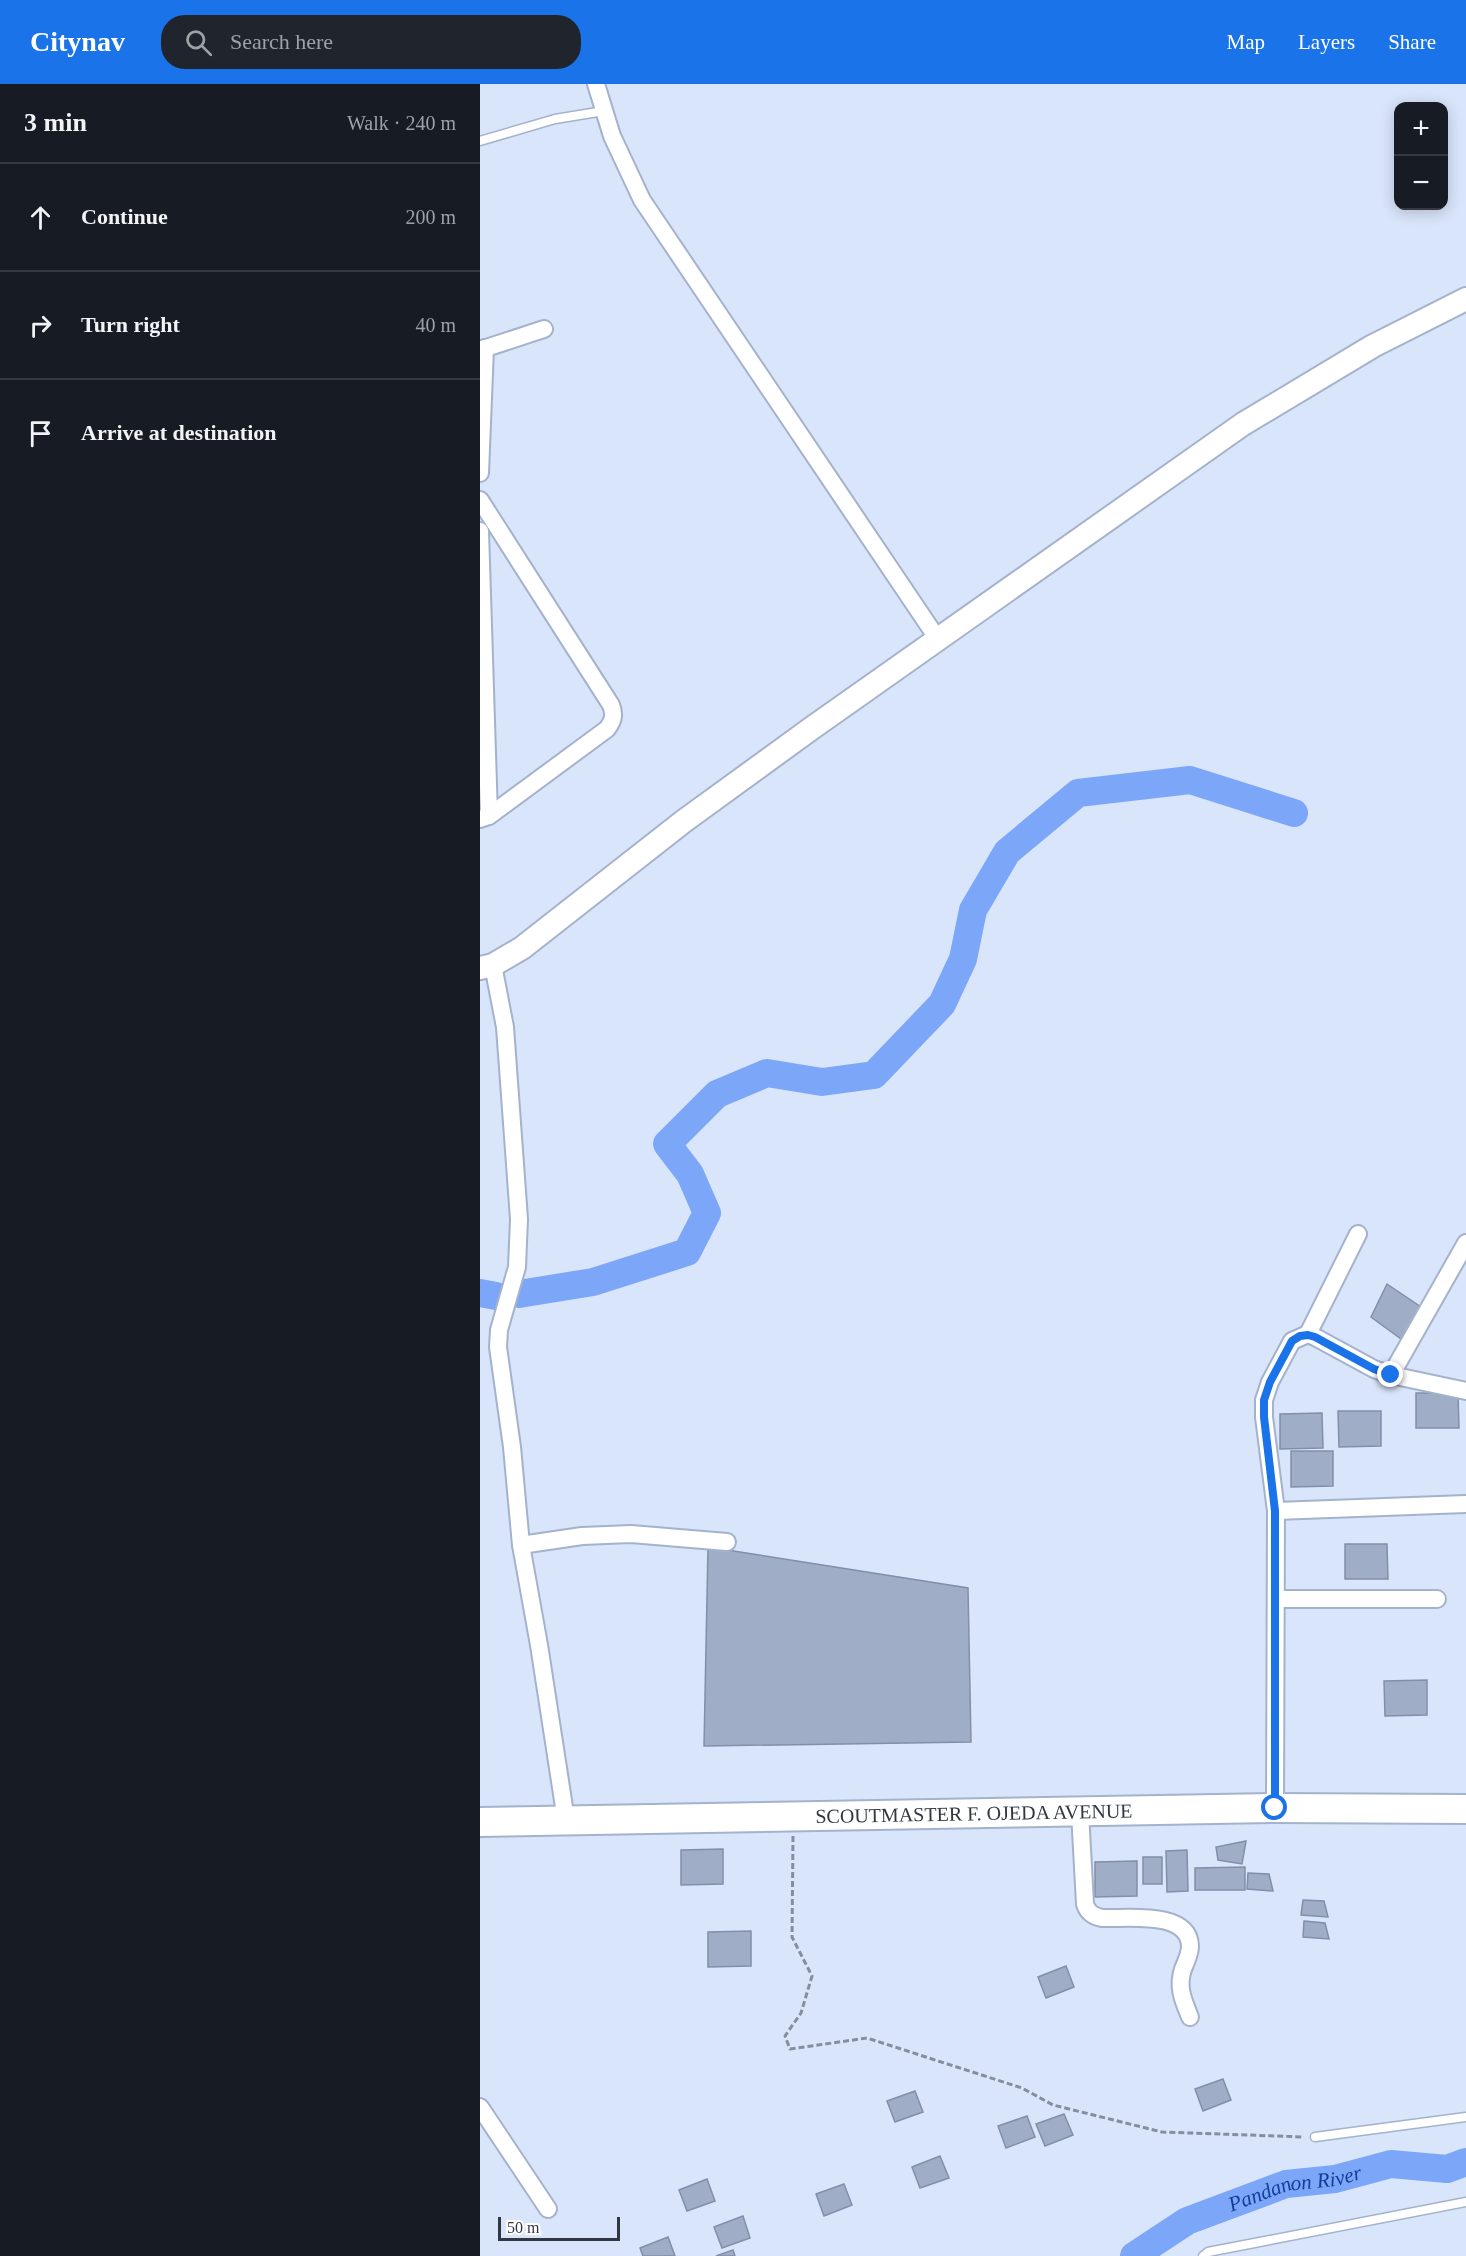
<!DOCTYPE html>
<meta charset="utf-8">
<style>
:root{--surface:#171b24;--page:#20242c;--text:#f1f3f6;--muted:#9ea1a6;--line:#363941;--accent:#1a73e8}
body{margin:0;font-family:"Times New Roman",serif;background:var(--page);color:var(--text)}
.controls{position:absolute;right:18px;top:18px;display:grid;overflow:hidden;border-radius:12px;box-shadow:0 3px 15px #0003}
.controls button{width:54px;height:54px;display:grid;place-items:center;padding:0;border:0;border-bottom:2px solid var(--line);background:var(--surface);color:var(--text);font:30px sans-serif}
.scale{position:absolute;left:18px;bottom:15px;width:122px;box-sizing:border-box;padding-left:6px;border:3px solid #313741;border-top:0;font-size:16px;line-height:21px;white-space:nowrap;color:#313741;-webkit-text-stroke:4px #fff;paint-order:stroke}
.stop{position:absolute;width:18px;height:18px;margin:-14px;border:4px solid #1a73e8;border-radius:50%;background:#fff}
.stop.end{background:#1a73e8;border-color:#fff;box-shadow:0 2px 6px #0008}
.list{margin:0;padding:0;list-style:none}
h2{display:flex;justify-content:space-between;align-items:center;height:78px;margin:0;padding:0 24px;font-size:26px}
h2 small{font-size:20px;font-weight:400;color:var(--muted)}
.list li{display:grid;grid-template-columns:39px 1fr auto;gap:18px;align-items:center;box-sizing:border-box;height:108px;padding:0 24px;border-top:2px solid var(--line)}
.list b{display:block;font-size:22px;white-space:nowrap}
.list em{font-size:20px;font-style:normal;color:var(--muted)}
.icon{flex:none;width:33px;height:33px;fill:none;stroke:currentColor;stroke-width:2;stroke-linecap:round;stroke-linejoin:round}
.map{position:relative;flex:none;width:986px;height:2172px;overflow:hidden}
header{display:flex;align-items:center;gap:36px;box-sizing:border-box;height:84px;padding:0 30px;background:var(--accent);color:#fff}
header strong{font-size:28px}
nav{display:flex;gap:33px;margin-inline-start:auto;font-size:21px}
.search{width:420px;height:54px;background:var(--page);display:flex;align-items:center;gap:15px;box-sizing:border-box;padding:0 21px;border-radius:24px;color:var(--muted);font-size:22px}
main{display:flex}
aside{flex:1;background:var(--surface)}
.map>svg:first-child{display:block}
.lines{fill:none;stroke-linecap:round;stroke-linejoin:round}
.river{stroke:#7ca6f8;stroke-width:28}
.building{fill:#a0adc7;stroke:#828fa8;stroke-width:1.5}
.lane-casing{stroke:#a4b2cc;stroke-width:11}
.street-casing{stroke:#a4b2cc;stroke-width:20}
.secondary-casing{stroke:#a4b2cc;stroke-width:26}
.highway-casing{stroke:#a4b2cc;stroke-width:32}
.path{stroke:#858e9e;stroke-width:3;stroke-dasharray:6 3;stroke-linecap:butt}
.lane{stroke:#fff;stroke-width:8}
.street{stroke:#fff;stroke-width:16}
.secondary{stroke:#fff;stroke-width:22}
.highway{stroke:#fff;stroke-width:28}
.route{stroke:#1a73e8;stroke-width:8}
.labels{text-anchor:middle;stroke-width:4.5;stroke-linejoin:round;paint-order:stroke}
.street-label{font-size:20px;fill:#313741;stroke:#fff}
.water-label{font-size:21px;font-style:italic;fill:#133d99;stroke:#fff}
</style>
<header>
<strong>Citynav</strong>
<div class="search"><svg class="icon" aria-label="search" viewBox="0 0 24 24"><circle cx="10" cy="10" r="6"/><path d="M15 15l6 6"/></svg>Search here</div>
<nav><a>Map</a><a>Layers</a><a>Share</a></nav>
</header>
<main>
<aside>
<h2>3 min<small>Walk · 240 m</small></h2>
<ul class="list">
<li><svg class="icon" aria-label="ahead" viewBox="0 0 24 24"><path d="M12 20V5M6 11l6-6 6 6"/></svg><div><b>Continue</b></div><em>200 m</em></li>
<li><svg class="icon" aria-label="right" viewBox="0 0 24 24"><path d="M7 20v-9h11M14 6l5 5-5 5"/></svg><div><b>Turn right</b></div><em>40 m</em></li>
<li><svg class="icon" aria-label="arrive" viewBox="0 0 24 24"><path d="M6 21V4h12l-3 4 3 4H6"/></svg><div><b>Arrive at destination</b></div></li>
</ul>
</aside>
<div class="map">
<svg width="986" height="2172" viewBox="0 0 986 2172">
<rect width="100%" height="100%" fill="#d9e5fb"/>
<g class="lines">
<!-- river -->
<g class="river">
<path d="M0 1209 16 1212"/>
<path d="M39 1210 113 1198 207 1168 227 1129 210 1090 187 1060 237 1010 287 989 342 998 394 991 462 920 483 875 493 826 527 768 598 709 710 696 814 729"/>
<path id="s1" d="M654 2172 707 2137 806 2100 855 2095 911 2080 967 2085 986 2078"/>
</g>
</g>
<!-- building -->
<g class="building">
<path d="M907 1200 941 1223 921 1255 891 1233Z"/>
<path d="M936 1309H978L979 1344H936Z"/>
<path d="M858 1327H901V1362L859 1363Z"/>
<path d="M842 1329 843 1364 800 1365V1330Z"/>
<path d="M811 1367H853V1402L811 1403Z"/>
<path d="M865 1460H907L908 1495H865Z"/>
<path d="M228 1463 488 1504 491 1658 224 1662Z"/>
<path d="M947 1596V1631L905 1632 904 1597Z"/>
<path d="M766 1757 762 1780 738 1776 736 1763Z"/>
<path d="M243 1765V1800L201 1801V1766Z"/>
<path d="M707 1766 708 1807 687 1808 686 1767Z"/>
<rect x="663" y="1773" width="19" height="27"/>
<path d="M657 1777V1812L615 1813V1778Z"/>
<path d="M765 1783V1806H715V1784Z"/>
<path d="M768 1789 789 1790 793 1807 767 1805Z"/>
<path d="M823 1816 844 1817 848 1833 821 1831Z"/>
<path d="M824 1837 845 1839 849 1855 823 1853Z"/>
<path d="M271 1847V1882L228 1883V1848Z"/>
<path d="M586 1882 594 1903 566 1914 558 1893Z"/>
<path d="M743 1995 751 2016 723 2027 715 2005Z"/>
<path d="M435 2007 443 2028 415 2038 407 2017Z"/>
<path d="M584 2030 593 2051 565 2062 556 2040Z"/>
<path d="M547 2032 555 2053 526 2064 518 2042Z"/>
<path d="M460 2072 469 2094 440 2104 432 2083Z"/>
<path d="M227 2095 235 2117 207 2127 199 2106Z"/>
<path d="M364 2100 372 2121 344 2132 336 2110Z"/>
<path d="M263 2132 270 2154 242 2164 234 2143Z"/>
<path d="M188 2153 195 2172H163L160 2164Z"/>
<path d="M253 2166 255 2172H236Z"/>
</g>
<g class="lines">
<defs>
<g id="lane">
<path d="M0 57 75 35 124 27"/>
<path d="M835 2053 986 2033"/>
<path d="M723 2172 728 2168 986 2118"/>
</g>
<g id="street">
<path d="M116 0 132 52 162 116 457 554"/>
<path d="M0 266 64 245"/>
<path d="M0 389 5 264"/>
<path d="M0 416 131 621C135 631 133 637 127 645L9 732 0 735"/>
<path d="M0 447 9 732"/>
<path d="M13 881 25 943 39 1135 37 1183 19 1246 18 1263 32 1363 41 1461 59 1561 86 1736"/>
<path d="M828 1250 878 1150"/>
<path d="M911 1291 986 1159"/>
<path d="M796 1427 986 1420"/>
<path d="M41 1461 102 1452 151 1450 247 1458"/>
<path d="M796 1515H957"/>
<path d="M795 1724 796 1427 784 1333V1316L790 1298 812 1257 828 1250 835 1253 894 1285 911 1291 986 1307"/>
<path d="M600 1728 605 1820C608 1829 613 1832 622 1834 646 1835 709 1826 710 1862 710 1870 706 1878 703 1885 697 1903 703 1916 710 1933"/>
<path d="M0 2023 68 2125"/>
</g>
<path id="secondary" d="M0 884 13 881 42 864 204 737 332 644 763 340 893 262 986 215"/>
<g id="highway">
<path id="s2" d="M0 1738 795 1724 986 1725"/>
</g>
</defs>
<!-- lane casing -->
<use href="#lane" class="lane-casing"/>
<!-- street casing -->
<use href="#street" class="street-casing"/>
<!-- secondary casing -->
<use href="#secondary" class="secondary-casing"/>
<!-- highway casing -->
<use href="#highway" class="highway-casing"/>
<!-- path -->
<path class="path" d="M313 1752 312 1853 332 1892 321 1929 305 1952 310 1965 387 1954 542 2004 573 2021 682 2048 824 2053"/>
<!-- lane -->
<use href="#lane" class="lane"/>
<!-- street -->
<use href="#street" class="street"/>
<!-- secondary -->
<use href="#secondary" class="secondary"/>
<!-- highway -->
<use href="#highway" class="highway"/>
</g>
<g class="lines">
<!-- route -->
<path class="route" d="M795 1724V1427L784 1333V1316L790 1298 812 1257 820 1252 828 1251 835 1253 894 1285 911 1291"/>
</g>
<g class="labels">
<!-- street labels -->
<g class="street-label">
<text dy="7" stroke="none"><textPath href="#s2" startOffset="494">SCOUTMASTER F. OJEDA AVENUE</textPath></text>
</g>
<!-- water labels -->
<g class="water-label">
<text dy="7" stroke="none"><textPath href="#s1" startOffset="177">Pandanon River</textPath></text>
</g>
</g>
</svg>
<div class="controls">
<button>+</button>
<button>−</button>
</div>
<div class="scale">50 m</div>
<div class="stop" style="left:795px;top:1724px"></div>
<div class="stop end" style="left:911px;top:1291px"></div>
</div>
</main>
